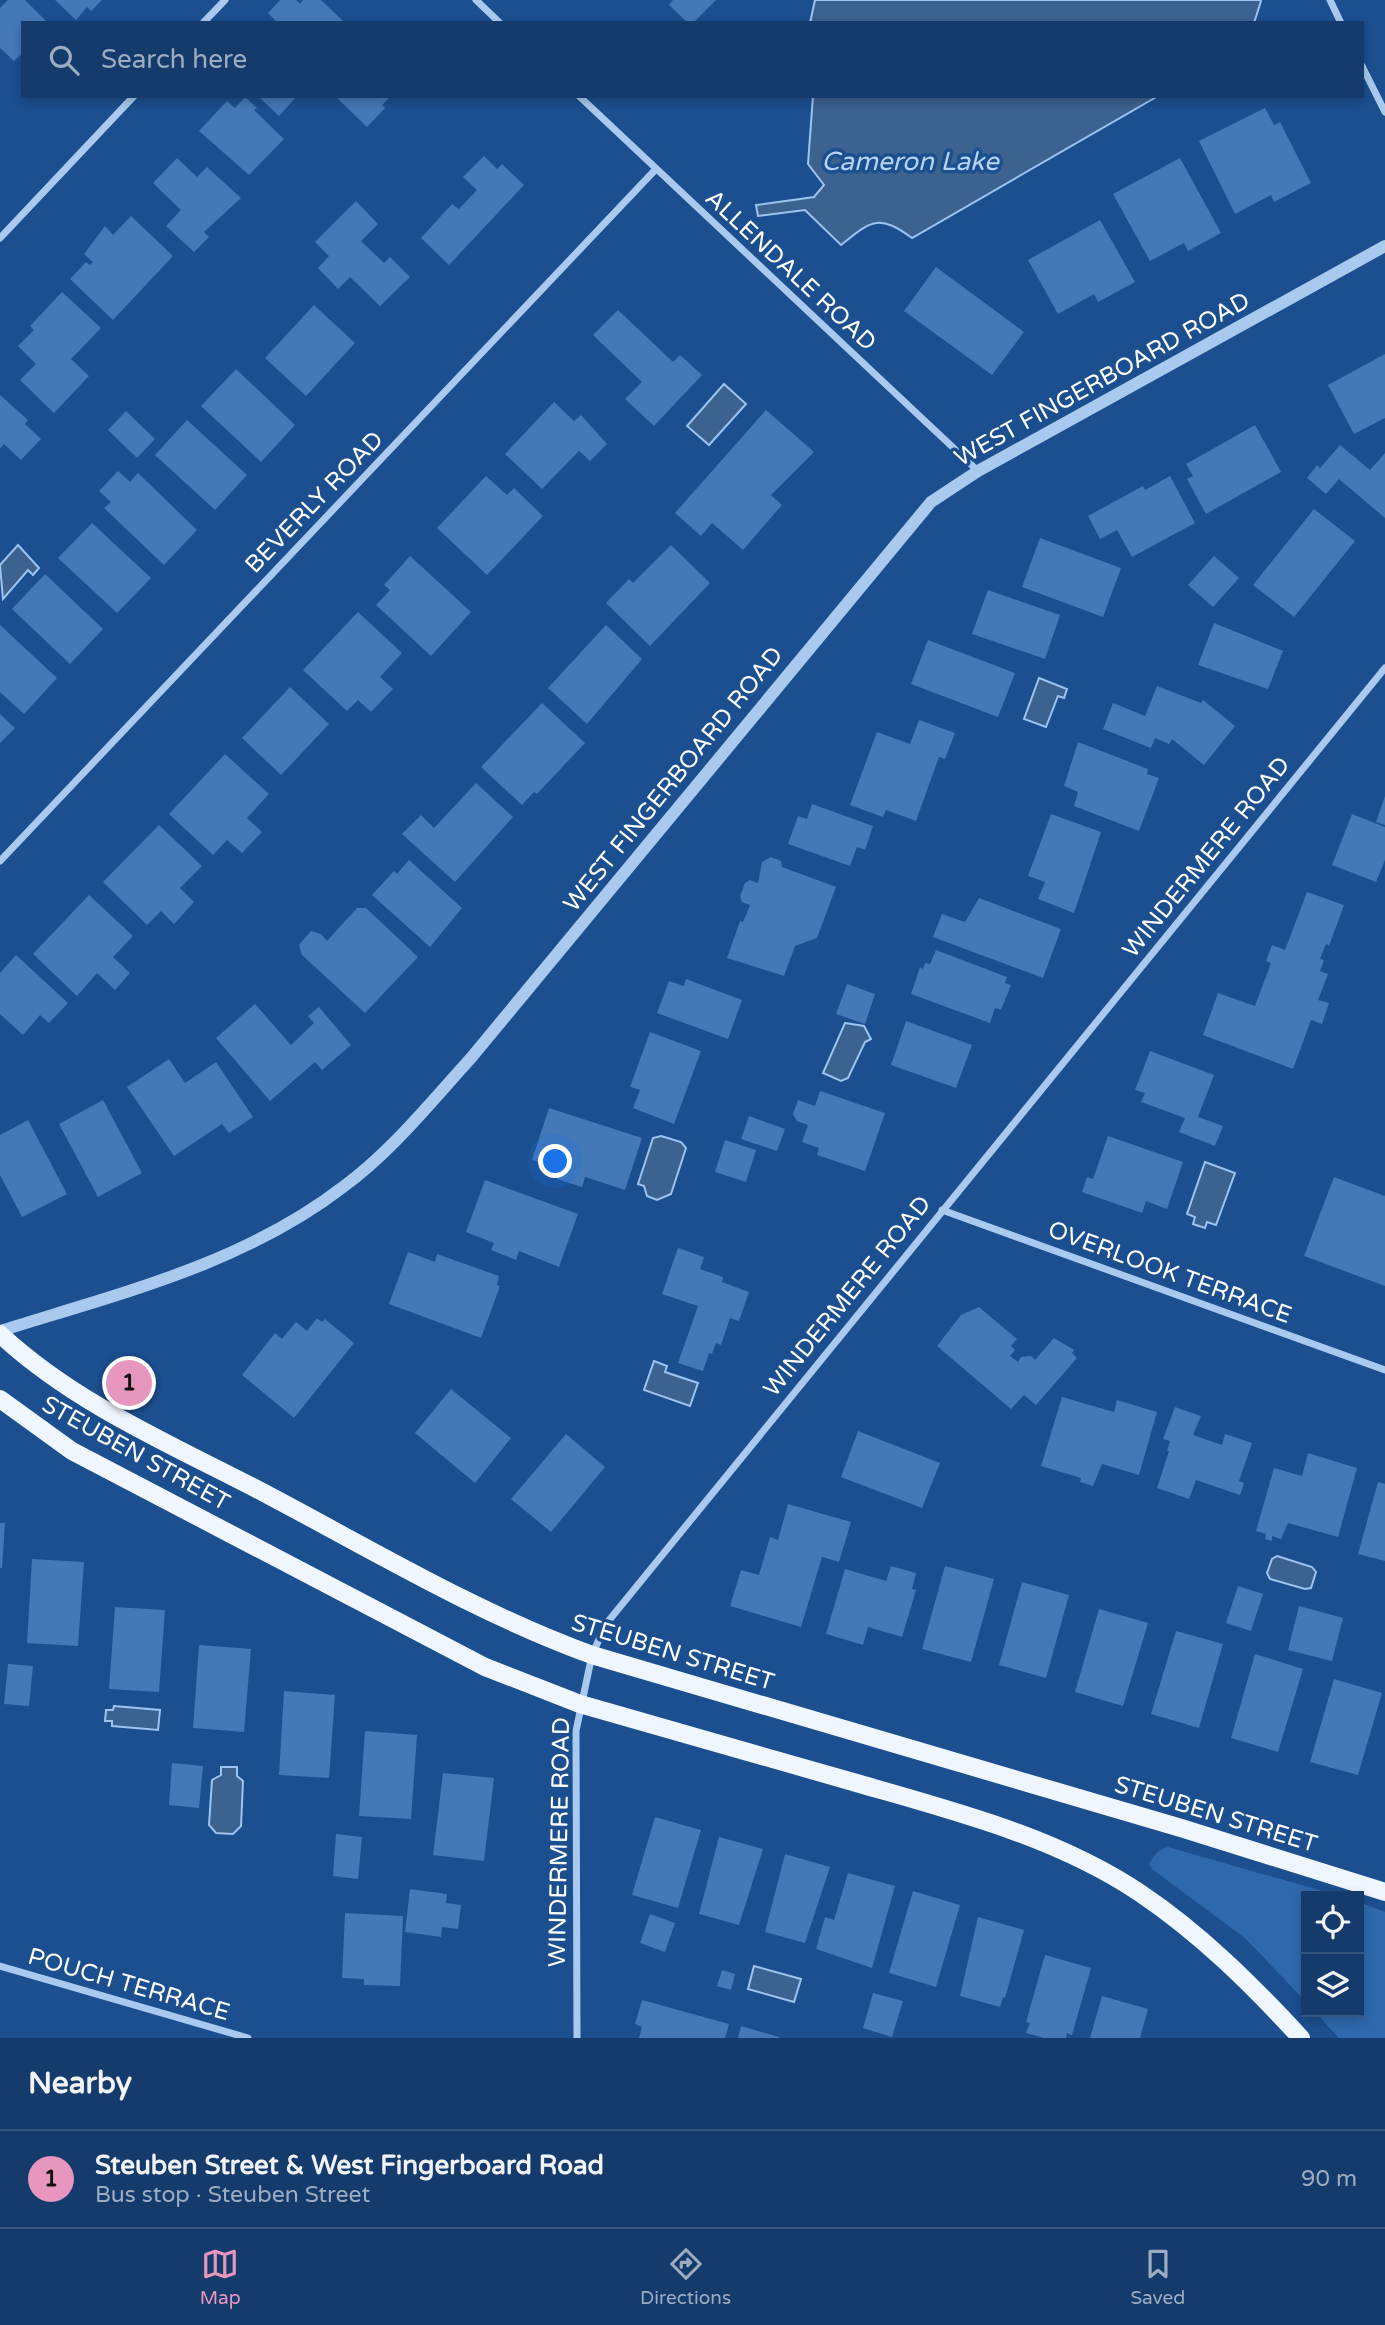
<!DOCTYPE html>
<meta charset="utf-8">
<style>
:root{--surface:#143b6b;--page:#214673;--text:#f1f3f6;--muted:#9dadc1;--line:#33557e;--accent:#e797bd}
body{margin:0;font-family:"Varela Round",sans-serif;background:var(--page);color:var(--text)}
.controls{position:absolute;right:21px;bottom:21px;display:grid;overflow:hidden;border-radius:0px;box-shadow:0 4px 10px #0003}
.controls button{width:63px;height:63px;display:grid;place-items:center;padding:0;border:0;border-bottom:2px solid var(--line);background:var(--surface);color:var(--text);font:35px sans-serif}
.you{position:absolute;left:556px;top:1162px;width:24px;height:24px;margin:-18px;border:5px solid #fff;border-radius:50%;background:#1a73e8;box-shadow:0 0 0 10px #1a73e833}
.badge{display:grid;place-items:center;width:46px;height:46px;border-radius:50%;background:var(--accent);color:#111;font-size:23px;font-weight:700}
.pin{position:absolute;translate:-50% -50%;border:4px solid #fff;box-shadow:0 2px 7px #0006}
.list{margin:0;padding:0;list-style:none}
h2{display:flex;justify-content:space-between;align-items:center;height:91px;margin:0;padding:0 28px;font-size:30px}
h2 small{font-size:23px;font-weight:400;color:var(--muted)}
.list li{display:grid;grid-template-columns:46px 1fr auto;gap:21px;align-items:center;box-sizing:border-box;height:98px;padding:0 28px;border-top:2px solid var(--line)}
.list b{display:block;font-size:26px;white-space:nowrap}
.list p{margin:0;font-size:23px;white-space:nowrap;color:var(--muted)}
.list em{font-size:23px;font-style:normal;color:var(--muted)}
.icon{flex:none;width:38px;height:38px;fill:none;stroke:currentColor;stroke-width:2;stroke-linecap:round;stroke-linejoin:round}
.map{position:relative;flex:none;width:1385px;height:2038px;overflow:hidden}
.search{position:absolute;background:var(--surface);box-shadow:0 4px 10px #0003;left:21px;right:21px;top:21px;height:77px;display:flex;align-items:center;gap:18px;box-sizing:border-box;padding:0 24px;border-radius:0px;color:var(--muted);font-size:26px}
.sheet{height:189px;background:var(--surface)}
nav{display:flex;justify-content:space-around;align-items:center;box-sizing:border-box;height:98px;border-top:2px solid var(--line);background:var(--surface);font-size:19px;color:var(--muted)}
nav a{display:grid;justify-items:center;gap:4px}
nav .on{color:var(--accent)}
.map>svg:first-child{display:block}
.green{fill:#2e69ad}
.water{fill:#3c6290;stroke:#9cc4f0;stroke-width:2}
.building{fill:#4478b7}
.lines{fill:none;stroke-linecap:round;stroke-linejoin:round}
.minor{stroke:#a9c9ee;stroke-width:7}
.tertiary{stroke:#a9c9ee;stroke-width:12}
.primary{stroke:#f0f6ff;stroke-width:18}
.labels{text-anchor:middle;stroke-width:7;stroke-linejoin:round;paint-order:stroke}
.street-label{font-size:24px;fill:#fff;stroke:#1b4f8f}
.water-label{font-size:26px;font-style:italic;fill:#b5d3f5;stroke:#1b4f8f}
</style>
<div class="map">
<svg width="1385" height="2038" viewBox="0 0 1385 2038">
<rect width="100%" height="100%" fill="#1b4f8f"/>
<!-- green -->
<g class="green">
<path d="M1168 1847 1340 1896H1306V2002L1246 1939 1152 1869 1149 1864C1154 1856 1158 1849 1168 1847Z"/>
<path d="M1359 1902 1385 1912V2038H1339L1315 2012H1359Z"/>
</g>
<!-- water -->
<g class="water">
<path d="M815 0H1260L1261 1 1254 23H810Z"/>
<path d="M813 96H1158L912 238C878 213 871 221 841 245L805 210 758 216 756 205 814 197 824 185 808 164Z"/>
<path d="M724 384 746 404 709 445 687 426Z"/>
<path d="M18 545 39 568 33 575 28 570 3 599 0 565Z"/>
<path d="M1039 678 1067 689 1064 698 1058 696 1046 727 1024 719Z"/>
<path d="M845 1023 864 1026 871 1039 865 1042 848 1078 841 1081 823 1073Z"/>
<path d="M661 1136 681 1142 686 1148 671 1194 657 1200 647 1196 644 1186 638 1184 653 1138Z"/>
<path d="M1205 1162 1235 1173 1216 1225 1207 1222 1205 1228 1193 1224 1195 1217 1187 1214Z"/>
<path d="M654 1361 667 1366 665 1372 698 1383 690 1406 644 1390Z"/>
<path d="M1277 1556 1312 1567 1316 1572 1311 1588 1305 1589 1270 1579 1267 1573 1272 1559Z"/>
<path d="M114 1706 160 1710 158 1730 112 1726V1721H105L106 1710H113Z"/>
<path d="M221 1767H237V1776L243 1781 241 1826 233 1834 216 1833 209 1825 212 1780 221 1775Z"/>
<path d="M754 1966 801 1979 794 2002 748 1989Z"/>
</g>
<!-- building -->
<g class="building">
<path d="M8 0H25L48 23H23V53L14 61 0 48V8Z"/>
<path d="M55 0H102L91 11 87 7 76 20Z"/>
<path d="M280 0H296L300 4 303 0H321L345 23H278L268 13Z"/>
<path d="M673 0H716L693 23H688L669 5Z"/>
<path d="M258 96H297L279 116Z"/>
<path d="M335 96H391L382 105 385 108 367 127Z"/>
<path d="M245 97 257 108 254 110 284 139 249 175 199 131 227 101 235 108Z"/>
<path d="M1265 108 1274 125 1280 122 1311 183 1274 202 1271 195 1235 214 1199 141Z"/>
<path d="M484 156 497 169 502 164 524 185 449 265 421 238 452 204 459 209 477 190 463 177Z"/>
<path d="M177 158 197 177 207 167 241 198 204 232 209 237 194 252 166 226 181 210 153 183Z"/>
<path d="M1180 158 1221 233 1188 251 1184 243 1150 261 1113 194Z"/>
<path d="M356 201 378 224 361 241 384 263 390 257 410 277 380 306 350 277 338 289 318 268 329 256 315 242Z"/>
<path d="M131 216 173 256 113 320 70 279 86 262 90 265 93 262 84 254 105 226 113 235Z"/>
<path d="M1100 220 1135 282 1098 302 1094 294 1058 314 1028 260Z"/>
<path d="M936 267 1024 332 992 375 904 311Z"/>
<path d="M62 292 101 328 71 359 89 376 54 413 20 380 36 364 18 346 34 330 30 326Z"/>
<path d="M314 305 355 343 306 396 265 358Z"/>
<path d="M618 310 673 362 680 355 702 375 654 426 625 399 642 382 593 335Z"/>
<path d="M1385 354V418L1354 434 1328 385Z"/>
<path d="M236 369 295 425 261 462 201 406Z"/>
<path d="M0 395 28 420 25 424 41 439 21 460 4 444 0 449Z"/>
<path d="M554 402 574 421 581 415 607 444 590 461 579 451 542 489 505 454Z"/>
<path d="M766 410 814 452 771 495 782 505 743 550 712 523 701 536 675 513Z"/>
<path d="M126 411 155 439 137 458 108 430Z"/>
<path d="M187 420 247 475 215 510 155 455Z"/>
<path d="M1255 425 1281 472 1206 514 1187 479 1193 476 1186 464Z"/>
<path d="M1340 445 1370 470 1385 453V518L1339 479 1326 494 1307 478 1317 465 1320 468Z"/>
<path d="M118 471 130 482 138 473 197 530 164 565 104 508 111 502 99 491Z"/>
<path d="M486 476 507 495 514 488 543 516 487 575 437 528Z"/>
<path d="M1170 476 1195 523 1132 557 1117 530 1100 539 1088 516 1143 486 1145 490Z"/>
<path d="M1314 509 1355 541 1294 617 1253 585Z"/>
<path d="M92 523 151 578 117 613 58 558Z"/>
<path d="M1040 538 1121 568 1103 617 1022 587Z"/>
<path d="M671 545 710 583 650 646 606 603 629 579 633 583Z"/>
<path d="M410 556 471 612 431 656 376 605 390 590 384 585Z"/>
<path d="M1214 556 1239 578 1213 607 1188 585Z"/>
<path d="M45 574 103 629 70 664 12 609Z"/>
<path d="M988 590 1060 615 1045 659 972 634Z"/>
<path d="M358 612 402 653 380 677 393 689 371 712 358 700 347 711 303 670Z"/>
<path d="M1214 623 1283 651 1268 689 1198 665Z"/>
<path d="M0 625 57 678 24 714 0 692Z"/>
<path d="M606 625 642 659 587 724 548 688Z"/>
<path d="M928 640 1015 673 998 717 911 684Z"/>
<path d="M1157 686 1201 703 1203 700 1235 726 1204 765 1172 739 1169 744 1155 738 1151 748 1103 729 1113 703 1145 716Z"/>
<path d="M290 687 329 724 281 775 242 738Z"/>
<path d="M542 703 585 743 537 794 534 792 522 805 481 767Z"/>
<path d="M0 714 15 728 0 743Z"/>
<path d="M919 720 955 733 945 759 939 757 916 821 886 810 883 817 850 805 877 732 910 744Z"/>
<path d="M1078 742 1148 769 1147 774 1159 778 1139 831 1074 806 1078 792 1064 786Z"/>
<path d="M225 754 269 794 247 818 262 832 242 853 227 840 213 855 169 814Z"/>
<path d="M476 783 513 817 455 882 402 834 421 815 434 828Z"/>
<path d="M1385 796V825L1376 822Z"/>
<path d="M812 804 873 826 865 850 857 847 850 866 788 844 798 816 807 819Z"/>
<path d="M1051 814 1101 832 1074 913 1038 899 1045 882 1028 876Z"/>
<path d="M1352 814 1385 827V860L1376 882 1332 865Z"/>
<path d="M159 825 202 866 180 888 194 902 174 924 161 911 147 925 103 882Z"/>
<path d="M771 857 781 861 782 867 836 887 817 938 795 946 784 976 727 958 740 921 743 922 750 905 742 902 740 896 745 883 750 880 758 883 762 862Z"/>
<path d="M409 860 462 908 430 947 372 895 394 871 397 874Z"/>
<path d="M1307 892 1344 905 1329 946 1326 944 1320 959 1324 960 1320 971 1328 974 1318 1000 1329 1003 1322 1024 1311 1020 1293 1069 1203 1035 1218 993 1255 1006 1271 963 1266 961 1272 945 1285 950Z"/>
<path d="M89 895 133 936 113 957 130 973 115 990 97 973 77 996 33 954Z"/>
<path d="M979 898 1061 929 1043 978 933 937 942 914 965 922Z"/>
<path d="M357 908H366L418 957 365 1013 302 955 299 945 311 931 321 934 327 941Z"/>
<path d="M936 950 1007 977 1005 983 1011 985 1001 1010 995 1008 990 1023 911 994 920 967 923 969 925 963 930 964Z"/>
<path d="M16 955 68 1003 49 1023 40 1015 23 1035 0 1014V973Z"/>
<path d="M686 979 742 1000 728 1039 657 1013 669 981 684 986Z"/>
<path d="M847 984 875 994 865 1024 836 1014Z"/>
<path d="M255 1004 291 1045 314 1023 308 1016 319 1007 351 1045 322 1070 315 1062 270 1101 216 1038Z"/>
<path d="M906 1021 972 1045 956 1088 891 1065Z"/>
<path d="M650 1032 701 1051 674 1124 633 1108 640 1090 630 1087Z"/>
<path d="M1150 1051 1214 1075 1198 1117 1223 1126 1215 1146 1179 1132 1185 1118 1141 1102 1145 1093 1135 1090Z"/>
<path d="M169 1059 185 1083 216 1062 253 1117 229 1133 222 1124 174 1156 127 1087Z"/>
<path d="M820 1091 885 1113 865 1171 817 1155 819 1148 802 1142 808 1125 797 1121 793 1114 798 1100 815 1106Z"/>
<path d="M103 1100 142 1173 98 1197 59 1124Z"/>
<path d="M549 1108 642 1138 625 1190 585 1177 582 1187 557 1179 560 1169 532 1160Z"/>
<path d="M749 1116 785 1129 777 1151 741 1139Z"/>
<path d="M28 1120 67 1194 22 1217 0 1175V1135Z"/>
<path d="M1108 1136 1183 1162 1167 1209 1146 1201 1142 1213 1082 1192 1087 1177 1093 1179Z"/>
<path d="M725 1140 756 1150 746 1182 715 1172Z"/>
<path d="M1334 1177 1385 1196V1286L1304 1256Z"/>
<path d="M485 1180 578 1214 559 1267 519 1251 516 1260 491 1250 494 1243 466 1232Z"/>
<path d="M678 1248 704 1257 700 1269 723 1277 722 1282 749 1292 739 1321 730 1318 721 1345 716 1343 712 1354 709 1353 703 1371 678 1363 698 1306 662 1294Z"/>
<path d="M408 1252 435 1262 437 1254 499 1276 497 1285 500 1286 481 1338 389 1304Z"/>
<path d="M979 1307 1017 1339 1011 1346 1015 1350 1010 1356 1018 1362 1021 1357 1031 1356 1035 1360 1054 1338 1074 1350 1072 1353 1077 1358 1036 1405 1024 1395 1011 1409 937 1346 961 1315Z"/>
<path d="M317 1318 322 1322 325 1319 354 1343 294 1418 242 1375 275 1333 282 1339 296 1322 307 1331Z"/>
<path d="M451 1389 511 1438 475 1483 415 1433Z"/>
<path d="M1062 1397 1114 1412 1117 1400 1157 1412 1139 1475 1102 1464 1093 1486 1080 1482 1081 1478 1041 1466Z"/>
<path d="M1175 1407 1201 1416 1193 1435 1222 1445 1225 1434 1252 1443 1239 1481 1244 1483 1240 1495 1196 1480 1189 1499 1157 1488 1169 1451H1167L1170 1441 1163 1439Z"/>
<path d="M858 1431 940 1463 922 1508 841 1477Z"/>
<path d="M566 1434 605 1467 551 1532 511 1499Z"/>
<path d="M1308 1453 1357 1468 1338 1537 1288 1523 1281 1539 1272 1536V1541L1265 1539 1266 1534 1256 1531 1274 1468 1302 1476Z"/>
<path d="M1378 1482 1385 1484V1561L1358 1554Z"/>
<path d="M788 1504 851 1522 839 1562 822 1557 801 1627 730 1606 741 1570 759 1575 770 1537 778 1540Z"/>
<path d="M0 1523H5L2 1568H0Z"/>
<path d="M32 1559 84 1562 78 1646 27 1643Z"/>
<path d="M891 1566 916 1573 912 1589 916 1590 902 1637 868 1627 863 1645 826 1634 845 1569 886 1581Z"/>
<path d="M945 1566 994 1579 971 1662 922 1649Z"/>
<path d="M1022 1582 1069 1595 1046 1678 999 1665Z"/>
<path d="M1238 1586 1263 1594 1251 1631 1226 1623Z"/>
<path d="M1299 1606 1343 1618 1332 1661 1288 1650Z"/>
<path d="M115 1607 165 1610 159 1692 109 1689Z"/>
<path d="M1099 1609 1148 1623 1123 1706 1075 1692Z"/>
<path d="M1176 1631 1223 1644 1199 1728 1151 1714Z"/>
<path d="M199 1645 251 1649 244 1732 193 1728Z"/>
<path d="M1255 1654 1303 1669 1278 1752 1231 1738Z"/>
<path d="M8 1664 33 1666 29 1706 4 1704Z"/>
<path d="M1334 1679 1382 1693 1358 1775 1310 1762Z"/>
<path d="M284 1691 335 1695 329 1778 279 1775Z"/>
<path d="M365 1731 417 1735 411 1819 359 1816Z"/>
<path d="M172 1763 203 1766 199 1808 169 1805Z"/>
<path d="M443 1773 494 1778 484 1861 433 1855Z"/>
<path d="M655 1817 701 1830 678 1908 632 1895Z"/>
<path d="M336 1834 362 1837 358 1879 333 1876Z"/>
<path d="M719 1837 763 1849 739 1925 699 1914Z"/>
<path d="M785 1854 830 1867 805 1943 765 1932Z"/>
<path d="M848 1873 895 1886 872 1968 816 1949 825 1917 834 1920Z"/>
<path d="M410 1889 447 1894 446 1903 461 1905 458 1929 442 1927 441 1937 405 1932Z"/>
<path d="M913 1891 960 1905 936 1987 889 1973Z"/>
<path d="M345 1913 403 1916 400 1986 364 1985V1979L342 1978Z"/>
<path d="M650 1914 675 1923 665 1952 640 1943Z"/>
<path d="M978 1917 1024 1930 1005 1998 1003 1997 1000 2007 960 1996Z"/>
<path d="M1045 1955 1091 1968 1072 2035 1067 2033 1066 2038H1044L1026 2033 1030 2023 1026 2022Z"/>
<path d="M722 1970 735 1974 731 1990 717 1986Z"/>
<path d="M873 1993 903 2001 892 2037 863 2028Z"/>
<path d="M1102 1996 1148 2009 1140 2038H1090Z"/>
<path d="M642 2000 729 2024 725 2038H639L642 2027 635 2024Z"/>
<path d="M741 2026 779 2037V2038H738Z"/>
</g>
<g class="lines">
<!-- minor -->
<g class="minor">
<path d="M476 0 500 23"/>
<path d="M1330 0 1341 23"/>
<path d="M203 23 225 0"/>
<path d="M1362 66 1385 112"/>
<path d="M579 96 978 471"/>
<path d="M0 238 134 96"/>
<path d="M0 861 656 169"/>
<path d="M942 1210 1385 1370"/>
<path d="M0 1966 248 2038"/>
<path d="M577 2038 576 1731 592 1655 606 1624 1385 668"/>
</g>
<!-- tertiary -->
<path class="tertiary" d="M0 1331C118 1294 243 1264 343 1187 392 1151 430 1103 471 1058L931 502 978 471 1385 246"/>
<!-- primary -->
<g class="primary">
<path d="M0 1334C76 1405 177 1447 268 1495 374 1551 479 1614 592 1655L1181 1828 1385 1892"/>
<path d="M0 1399 72 1451 485 1667 580 1704C674 1731 767 1758 860 1784 957 1812 1056 1837 1140 1893 1201 1934 1252 1985 1301 2038"/>
</g>
</g>
<g class="labels">
<!-- street labels -->
<g class="street-label">
<text transform="translate(791 270) rotate(43)" y="8">ALLENDALE ROAD</text>
<text transform="translate(1102 379) rotate(-29)" y="8">WEST FINGERBOARD ROAD</text>
<text transform="translate(314 502) rotate(-46)" y="8">BEVERLY ROAD</text>
<text transform="translate(673 779) rotate(-51)" y="8">WEST FINGERBOARD ROAD</text>
<text transform="translate(1206 857) rotate(-51)" y="8">WINDERMERE ROAD</text>
<text transform="translate(1170 1272) rotate(20)" y="8">OVERLOOK TERRACE</text>
<text transform="translate(847 1296) rotate(-51)" y="8">WINDERMERE ROAD</text>
<text transform="translate(136 1453) rotate(29)" y="8">STEUBEN STREET</text>
<text transform="translate(673 1652) rotate(17)" y="8">STEUBEN STREET</text>
<text transform="translate(1216 1814) rotate(17)" y="8">STEUBEN STREET</text>
<text transform="translate(559 1842) rotate(-89)" y="8">WINDERMERE ROAD</text>
<text transform="translate(129 1984) rotate(16)" y="8">POUCH TERRACE</text>
</g>
<!-- water labels -->
<g class="water-label">
<text x="910" y="170">Cameron Lake</text>
</g>
</g>
</svg>
<div class="controls">
<button><svg class="icon" aria-label="locate" viewBox="0 0 24 24"><circle cx="12" cy="12" r="6"/><path d="M12 2v4M12 18v4M2 12h4M18 12h4"/></svg></button>
<button><svg class="icon" aria-label="layers" viewBox="0 0 24 24"><path d="M12 4l9 5-9 5-9-5zM3 14l9 5 9-5"/></svg></button>
</div>
<div class="you"></div>
<div class="pin badge" style="left:129px;top:1383px">1</div>
<div class="search"><svg class="icon" aria-label="search" viewBox="0 0 24 24"><circle cx="10" cy="10" r="6"/><path d="M15 15l6 6"/></svg>Search here</div>
</div>
<section class="sheet">
<h2>Nearby<small></small></h2>
<ul class="list">
<li><span class="badge">1</span><div><b>Steuben Street &amp; West Fingerboard Road</b><p>Bus stop · Steuben Street</p></div><em>90 m</em></li>
</ul>
</section>
<nav>
<a class="on"><svg class="icon" aria-label="map" viewBox="0 0 24 24"><path d="M3 6l6-2 6 2 6-2v14l-6 2-6-2-6 2zM9 4v14M15 6v14"/></svg>Map</a>
<a><svg class="icon" aria-label="directions" viewBox="0 0 24 24"><path d="M12 3l9 9-9 9-9-9zM9 14v-3h6M13 9l2 2-2 2"/></svg>Directions</a>
<a><svg class="icon" aria-label="saved" viewBox="0 0 24 24"><path d="M7 4h10v16l-5-4-5 4z"/></svg>Saved</a>
</nav>
